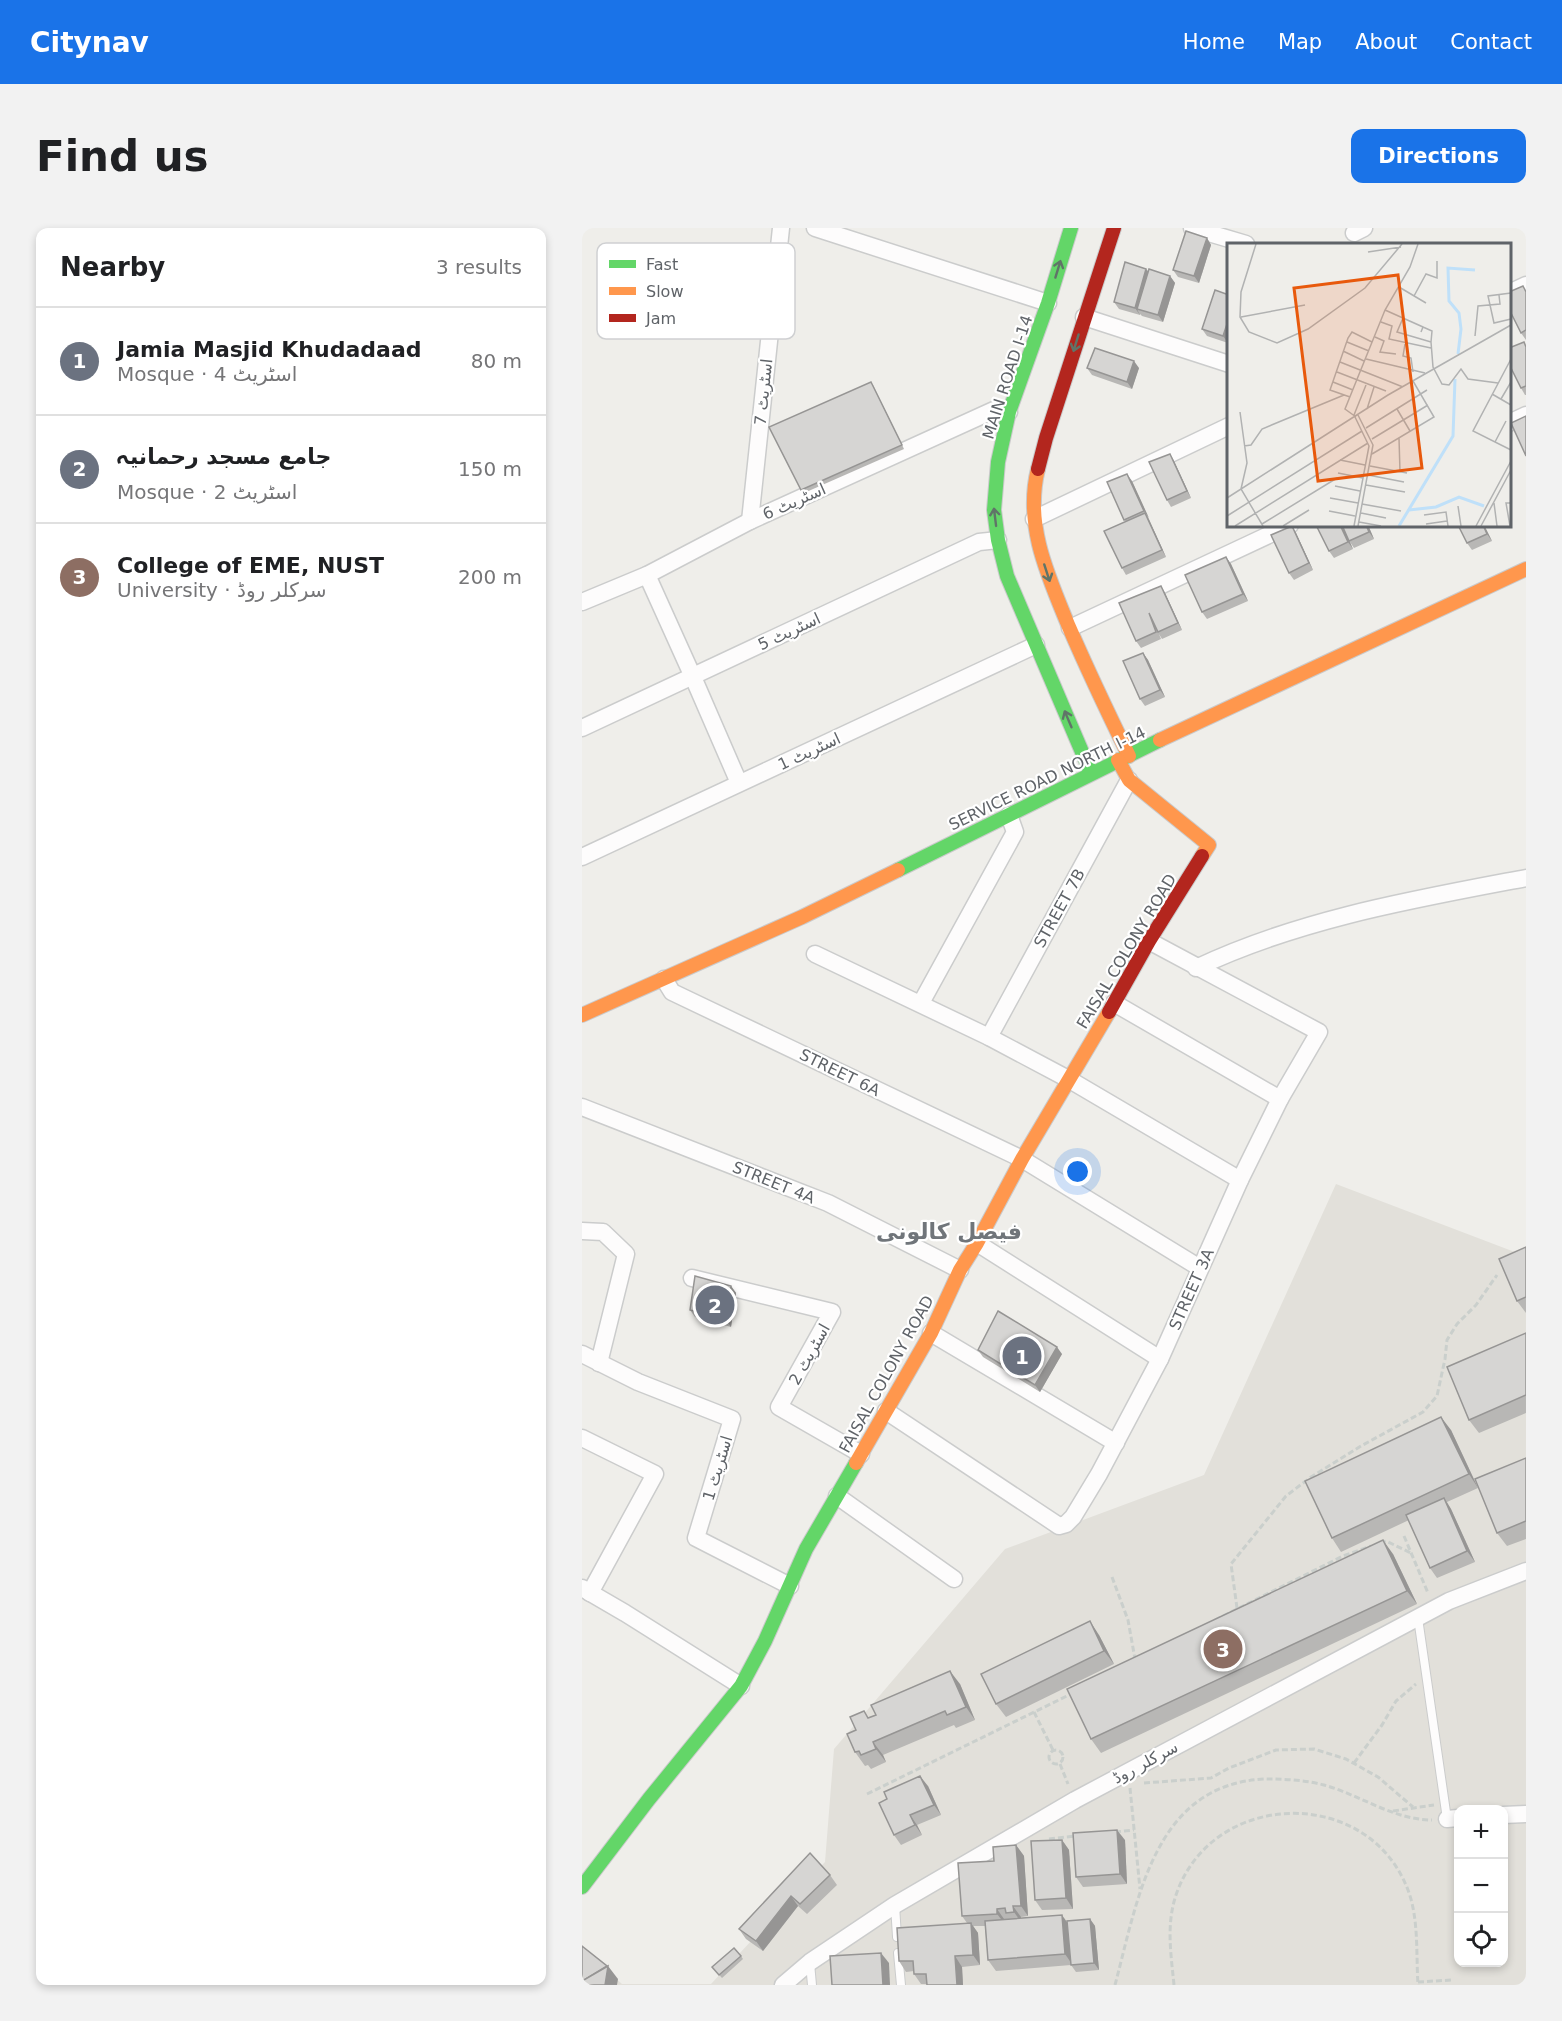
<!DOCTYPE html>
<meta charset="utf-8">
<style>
:root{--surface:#fff;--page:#f2f2f2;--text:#202124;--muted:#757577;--line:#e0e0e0;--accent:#1a73e8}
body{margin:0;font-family:"DejaVu Sans","Noto Sans Arabic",sans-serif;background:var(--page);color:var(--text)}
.controls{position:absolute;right:18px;bottom:18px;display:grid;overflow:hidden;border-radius:12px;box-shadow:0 3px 9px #0003}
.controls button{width:54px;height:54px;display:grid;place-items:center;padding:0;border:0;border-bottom:2px solid var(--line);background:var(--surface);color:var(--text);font:30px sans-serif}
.you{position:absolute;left:496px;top:944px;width:21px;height:21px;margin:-15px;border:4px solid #fff;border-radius:50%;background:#1a73e8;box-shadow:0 0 0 9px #1a73e833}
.badge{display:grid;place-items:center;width:39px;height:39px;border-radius:50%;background:var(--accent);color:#fff;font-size:20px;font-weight:700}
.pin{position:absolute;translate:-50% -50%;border:3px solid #fff;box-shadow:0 2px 6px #0006}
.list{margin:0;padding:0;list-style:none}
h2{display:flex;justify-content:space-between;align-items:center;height:78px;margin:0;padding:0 24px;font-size:26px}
h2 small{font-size:20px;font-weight:400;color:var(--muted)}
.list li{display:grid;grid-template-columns:39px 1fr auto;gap:18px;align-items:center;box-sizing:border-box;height:108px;padding:0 24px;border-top:2px solid var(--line)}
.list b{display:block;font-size:22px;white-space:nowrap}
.list p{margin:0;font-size:20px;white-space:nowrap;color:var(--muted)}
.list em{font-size:20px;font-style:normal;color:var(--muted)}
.icon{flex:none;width:33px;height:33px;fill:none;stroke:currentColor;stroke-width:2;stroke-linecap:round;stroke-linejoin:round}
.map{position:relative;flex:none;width:944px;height:1757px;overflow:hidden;border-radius:12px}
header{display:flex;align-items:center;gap:36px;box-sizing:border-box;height:84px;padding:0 30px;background:var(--accent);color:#fff}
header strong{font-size:28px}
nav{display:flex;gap:33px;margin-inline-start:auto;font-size:21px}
.intro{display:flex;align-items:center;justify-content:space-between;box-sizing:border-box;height:144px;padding:0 36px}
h1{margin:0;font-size:42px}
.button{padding:15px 27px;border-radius:12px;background:var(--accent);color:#fff;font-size:21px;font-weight:700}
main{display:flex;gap:36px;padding:0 36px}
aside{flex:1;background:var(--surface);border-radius:12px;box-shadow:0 3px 9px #0003}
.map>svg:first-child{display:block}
.education{fill:#e2e0da;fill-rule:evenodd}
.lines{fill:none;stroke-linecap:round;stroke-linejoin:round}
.lane-casing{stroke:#cbcccc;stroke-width:10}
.street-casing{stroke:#cbcccc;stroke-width:19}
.fast-casing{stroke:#cacacb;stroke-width:16}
.slow-casing{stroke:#cacacb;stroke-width:16}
.jam-casing{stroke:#cacacb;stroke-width:16}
.path{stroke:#cacfcc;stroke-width:3;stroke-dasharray:6 3;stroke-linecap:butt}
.lane{stroke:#fdfcfc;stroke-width:8}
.street{stroke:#fdfcfc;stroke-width:16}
.fast{stroke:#63d668;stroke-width:14}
.slow{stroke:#ff974d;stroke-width:14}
.jam{stroke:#b3261e;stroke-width:14}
.wall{fill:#b8b7b5}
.shaded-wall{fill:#969594}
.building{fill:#d6d5d3;stroke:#969594;stroke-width:1.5}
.oneway{stroke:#607468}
.labels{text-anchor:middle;stroke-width:4.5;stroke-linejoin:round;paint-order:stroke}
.street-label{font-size:16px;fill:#5f6368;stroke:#fff}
.district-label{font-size:22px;font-weight:bold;fill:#70757a;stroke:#fff}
.inset-river{fill:none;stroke:#bfe0f9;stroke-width:3}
.inset-road{fill:none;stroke:#b1b2b2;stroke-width:1.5}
.view{fill:#e8590c;fill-opacity:0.15;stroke:#e8590c;stroke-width:3}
.inset-edge{fill:none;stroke:#5f6368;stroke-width:3}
.key{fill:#fff;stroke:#cfd0d2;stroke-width:1.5}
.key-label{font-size:16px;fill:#5f6368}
</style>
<header>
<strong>Citynav</strong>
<nav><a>Home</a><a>Map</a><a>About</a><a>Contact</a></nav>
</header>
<div class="intro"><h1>Find us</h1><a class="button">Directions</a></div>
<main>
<aside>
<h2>Nearby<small>3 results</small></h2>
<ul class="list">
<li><span class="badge" style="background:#6b7280">1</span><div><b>Jamia Masjid Khudadaad</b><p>Mosque · اسٹریٹ 4</p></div><em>80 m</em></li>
<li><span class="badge" style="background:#6b7280">2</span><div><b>جامع مسجد رحمانیہ</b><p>Mosque · اسٹریٹ 2</p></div><em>150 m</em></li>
<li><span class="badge" style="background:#8d6e63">3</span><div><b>College of EME, NUST</b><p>University · سرکلر روڈ</p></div><em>200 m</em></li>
</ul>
</aside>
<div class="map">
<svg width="944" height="1757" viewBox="0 0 944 1757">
<rect width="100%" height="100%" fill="#efeeea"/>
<!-- education -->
<path class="education" d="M754 956 938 1026 944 1025V1757H0V1719L40 1756H129L243 1634 252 1521 423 1321 622 1247ZM876 1582H921V1734H876Z"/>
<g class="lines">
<defs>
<g id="lane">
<path d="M836 1390 865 1591"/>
<path d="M313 1677 315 1709"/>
<path d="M316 1725 319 1757"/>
<path d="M228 1735 230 1757"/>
</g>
<g id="street">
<path d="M233 0 466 75"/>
<path d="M610 0 664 16"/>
<path d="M772 5 782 0"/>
<path d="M927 65 944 57"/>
<path d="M502 89 647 136"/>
<path d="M927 195 944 187"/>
<path d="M452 291 647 198"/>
<path d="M168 293 199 0"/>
<path d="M65 347 111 449 157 555"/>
<path d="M0 374 65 347 168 293 412 182 427 184"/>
<path d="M488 400 708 297"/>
<path d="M0 500 397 314 416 312"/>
<path d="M0 629 454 417"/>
<path d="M233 726 407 809 488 852 658 952"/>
<path d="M614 740C717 691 833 671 944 650"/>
<path d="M82 751 90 764 440 931 618 1040"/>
<path d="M339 775 433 604 427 587"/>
<path d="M532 775 698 871"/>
<path d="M407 809 547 552"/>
<path d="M0 879 246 975 378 1042"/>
<path d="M0 1003 21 1004 44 1026 17 1135"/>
<path d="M395 1015 578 1131"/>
<path d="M110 1050 250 1084 197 1179 279 1226"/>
<path d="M349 1105 534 1215"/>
<path d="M0 1126 56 1154 150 1191 114 1310 208 1358"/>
<path d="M304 1183 477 1298 484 1296 491 1289 517 1246 578 1131 658 952 698 871 737 804 567 713"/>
<path d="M0 1210 73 1246 8 1365"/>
<path d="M255 1268 372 1351"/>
<path d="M0 1360 43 1385 159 1458"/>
<path d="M921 1587 944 1586"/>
<path d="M865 1591 876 1590"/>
<path d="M201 1757 228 1734 313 1677 493 1572 867 1373 944 1343"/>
</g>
<g id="fast">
<path d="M489 0 466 75 427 184 416 234 412 282 416 312 425 348 509 545"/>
<path d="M316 642 578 512"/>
<path d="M0 1659 67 1571 159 1458 183 1413 224 1321 274 1235"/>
</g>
<g id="slow">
<path d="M456 241C442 297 466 348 487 399 506 443 526 485 547 528"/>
<path d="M578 512 944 341"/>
<path d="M536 532 547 552 627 617 620 628"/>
<path d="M0 787 220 689 316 642"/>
<path d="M274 1235 349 1105 378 1042 395 1015 440 931 527 784"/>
</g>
<g id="jam">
<path d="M456 241 464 210 532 0"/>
<path d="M527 784 567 713 620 628"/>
</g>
</defs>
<!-- lane casing -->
<use href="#lane" class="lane-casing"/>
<!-- street casing -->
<use href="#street" class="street-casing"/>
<!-- fast casing -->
<use href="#fast" class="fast-casing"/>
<!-- slow casing -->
<use href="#slow" class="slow-casing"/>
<!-- jam casing -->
<use href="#jam" class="jam-casing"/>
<!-- path -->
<g class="path">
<path d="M822 1308 846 1365"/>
<path d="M798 1315 804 1313 829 1325"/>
<path d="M530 1349 546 1392 553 1431"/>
<path d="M655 1380 649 1336 704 1268 729 1249 779 1218 841 1184 855 1168 863 1131 865 1112 875 1096 894 1077 915 1047"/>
<path d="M633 1392 761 1328 789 1318"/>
<path d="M452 1484 471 1522"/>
<circle cx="474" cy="1529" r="7"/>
<path d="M772 1535 800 1497 814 1473 834 1456"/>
<path d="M478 1536 486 1556"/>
<path d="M562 1555 629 1550 647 1540 694 1522 732 1521 764 1531 796 1549 831 1579"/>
<path d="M548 1560 558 1661"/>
<path d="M285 1566 491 1465"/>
<path d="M811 1583 852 1577"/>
<path d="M533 1604 552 1602"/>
<path d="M467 1611 493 1608"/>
<path d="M836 1754 870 1752"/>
<path d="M533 1757C556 1671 572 1556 683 1551 702 1551 724 1552 742 1557 778 1567 812 1592 850 1592"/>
<path d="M592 1757C589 1726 584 1697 594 1667 630 1561 786 1557 826 1662 837 1691 834 1727 836 1757"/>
</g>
<!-- lane -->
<use href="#lane" class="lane"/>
<!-- street -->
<use href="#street" class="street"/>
<!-- fast -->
<use href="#fast" class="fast"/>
<!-- slow -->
<use href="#slow" class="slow"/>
<!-- jam -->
<use href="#jam" class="jam"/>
</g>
<!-- wall -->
<g class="wall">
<path d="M625 10 629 17 617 55 596 49 591 42Z"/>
<path d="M564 41 566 43 588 48 593 55 581 94 560 88 558 86V87L537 81 532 74Z"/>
<path d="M633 62 646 115 625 108 620 101Z"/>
<path d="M944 62V112L939 105Z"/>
<path d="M944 118V167H943L939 160Z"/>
<path d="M505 140H557L550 161 510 147Z"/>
<path d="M291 157 322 221 222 265 219 262Z"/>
<path d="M588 226 592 233 609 270 589 279 585 272Z"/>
<path d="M550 253 584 329 544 347 540 340 543 293 542 292Z"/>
<path d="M786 297 792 311 772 320 768 314 771 321 752 330 747 323Z"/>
<path d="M876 297H902L910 313 890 322 885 315Z"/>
<path d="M710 298 714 305 731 342 712 352 707 345Z"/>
<path d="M644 329 649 336 666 373 625 391 620 384Z"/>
<path d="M579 358 583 365 600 402 580 411 577 406 579 411 559 420 554 413Z"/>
<path d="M561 425 566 432 583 469 563 478 558 471Z"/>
<path d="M944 1019V1085L935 1073Z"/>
<path d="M149 1058 154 1065 149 1099 113 1089 108 1082Z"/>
<path d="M944 1105V1185L897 1205 887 1192Z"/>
<path d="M396 1122 480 1126 458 1164 401 1129Z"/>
<path d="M869 1202 896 1260 865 1274 869 1281 893 1334 855 1350 848 1340 827 1292 759 1324 750 1310Z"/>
<path d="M944 1230V1311L925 1318 915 1305Z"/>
<path d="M811 1326 835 1376 519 1525 509 1511Z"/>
<path d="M517 1407 532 1436 424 1489 414 1476Z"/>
<path d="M378 1456 393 1492 374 1500 372 1497 301 1527 304 1534 289 1541 286 1537 283 1538 273 1524 274 1502 287 1490Z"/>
<path d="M346 1558 359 1587 335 1597 340 1607 319 1617 312 1607Z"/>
<path d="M480 1612 487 1622 491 1681 460 1682 453 1672Z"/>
<path d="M543 1612 545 1656 501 1659 494 1649Z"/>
<path d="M434 1617 442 1628 446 1688 439 1689V1690L485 1695 508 1691 513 1698 517 1742 494 1744 489 1737 414 1743 406 1732 403 1698H391L396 1705 398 1737 380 1739 381 1757 339 1756 332 1746V1743L324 1744 317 1733 385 1695 380 1688 412 1633Z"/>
<path d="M228 1625 248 1647 255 1657 225 1686 216 1678 181 1723 164 1711 157 1701Z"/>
<path d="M159 1728 161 1731 140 1750 130 1739Z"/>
</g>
<!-- shaded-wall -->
<g class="shaded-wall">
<path d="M625 10 629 17 617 55 612 48Z"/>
<path d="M564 41 569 48 555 81 558 87 553 80Z"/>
<path d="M588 48 593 55 581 94 576 87Z"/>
<path d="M647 90V112L646 115 641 108Z"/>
<path d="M552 133 557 140 550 161 545 154Z"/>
<path d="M588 226 592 233 609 270 605 263Z"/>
<path d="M545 246 550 253 567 290 562 283Z"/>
<path d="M563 285 567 292 584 329 580 322Z"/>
<path d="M758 297H760L771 321 766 314Z"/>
<path d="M784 297H786L792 311 787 304Z"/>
<path d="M901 297H902L910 313 905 306Z"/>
<path d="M710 298 714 305 731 342 727 335Z"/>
<path d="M644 329 649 336 666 373 661 366Z"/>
<path d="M579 358 583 365 600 402 596 395Z"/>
<path d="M561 425 566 432 583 469 578 462Z"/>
<path d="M149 1058 154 1065 149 1099 144 1092Z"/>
<path d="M475 1119 480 1126 458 1164 453 1157Z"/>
<path d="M859 1189 869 1202 896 1260 887 1246Z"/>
<path d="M862 1270 869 1281 893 1334 885 1323Z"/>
<path d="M801 1312 811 1326 835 1376 825 1363Z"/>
<path d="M508 1393 517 1407 532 1436 522 1423Z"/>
<path d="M368 1443 378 1456 393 1492 384 1479Z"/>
<path d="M291 1514 301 1527 304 1534 294 1521Z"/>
<path d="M338 1548 346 1558 359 1587 352 1577Z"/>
<path d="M328 1587 335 1597 340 1607 333 1597Z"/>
<path d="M535 1602 543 1612 545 1656 538 1646Z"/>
<path d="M480 1612 487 1622 491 1681 484 1670Z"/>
<path d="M434 1617 442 1628 446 1688 439 1678Z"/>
<path d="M209 1668 216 1678 181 1723 174 1713Z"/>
<path d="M431 1678 439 1689V1694L432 1684Z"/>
<path d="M415 1681 422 1691 423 1696 415 1686Z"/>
<path d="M480 1687 487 1697 490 1736 483 1726Z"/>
<path d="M508 1691 513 1698 517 1742 512 1735Z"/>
<path d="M389 1695 396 1705 398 1737 391 1727Z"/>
<path d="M299 1725 307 1735 308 1757H301Z"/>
<path d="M373 1728 380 1739 381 1757H375Z"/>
<path d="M26 1738 36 1751 35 1757H23Z"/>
</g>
<!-- building -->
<g class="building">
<path d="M604 3 625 10 612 48 591 42Z"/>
<path d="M543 34 564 41 553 80 532 74Z"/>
<path d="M567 41 588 48 576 87 555 81Z"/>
<path d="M941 58 944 64V102L939 105 927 81V64Z"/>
<path d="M633 62 647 67V90L641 108 620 101Z"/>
<path d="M942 114 944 119V158L939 160 927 136V120Z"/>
<path d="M513 120 552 133 545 154 505 140Z"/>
<path d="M289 154 320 217 219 262 187 199Z"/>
<path d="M944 188V228L929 195Z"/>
<path d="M588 226 605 263 585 272 567 234Z"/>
<path d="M545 246 562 283 542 292 525 254Z"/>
<path d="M563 285 580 322 540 340 522 303Z"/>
<path d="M734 297H758L766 314 747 323Z"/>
<path d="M760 297H784L787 304 767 313Z"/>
<path d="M876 297H901L905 306 885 315Z"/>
<path d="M710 298 727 335 707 345 689 307Z"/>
<path d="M644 329 661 366 620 384 603 347Z"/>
<path d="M579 358 596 395 576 404 567 385 574 404 554 413 537 375Z"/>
<path d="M561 425 578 462 558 471 541 433Z"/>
<path d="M944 1019V1069L935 1073 917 1031Z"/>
<path d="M113 1048 149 1058 144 1092 108 1082Z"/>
<path d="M416 1083 475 1119 453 1157 396 1122Z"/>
<path d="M944 1105V1167L887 1192 865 1139Z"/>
<path d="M859 1189 887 1246 750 1310 723 1253Z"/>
<path d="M944 1230V1293L915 1305 893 1251Z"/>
<path d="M862 1270 885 1323 848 1340 824 1287Z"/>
<path d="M801 1312 825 1363 509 1511 485 1461Z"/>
<path d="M508 1393 522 1423 414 1476 399 1446Z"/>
<path d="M368 1443 384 1479 365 1487 363 1483 291 1514 294 1521 279 1527 277 1523 273 1524 265 1506 274 1502 268 1489 282 1483 286 1490 294 1487 289 1477Z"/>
<path d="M338 1548 352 1577 328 1587 333 1597 312 1607 297 1575 305 1571 302 1564Z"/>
<path d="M535 1602 538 1646 494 1649 491 1605Z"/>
<path d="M480 1612 484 1670 453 1672 449 1613Z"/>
<path d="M434 1617 439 1678H431L432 1684 424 1685 423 1680 415 1681V1686L380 1688 376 1635 412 1633 411 1619Z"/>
<path d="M228 1625 248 1647 218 1676 209 1668 174 1713 157 1701Z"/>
<path d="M480 1687 483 1726 406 1732 403 1693Z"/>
<path d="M508 1691 512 1735 489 1737 485 1693Z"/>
<path d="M389 1695 391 1727 373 1728 375 1757H345L344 1746H332L331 1733H317L315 1700Z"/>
<path d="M0 1718 25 1738 0 1753Z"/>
<path d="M152 1720 159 1728 137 1747 130 1739Z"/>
<path d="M299 1725 301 1757H250L248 1728Z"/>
<path d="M26 1738 23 1757H0V1753Z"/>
</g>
<!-- one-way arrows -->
<defs><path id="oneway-shaft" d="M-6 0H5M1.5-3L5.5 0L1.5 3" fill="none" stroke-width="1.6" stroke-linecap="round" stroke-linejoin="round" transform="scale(1.5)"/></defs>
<g class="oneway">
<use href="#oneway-shaft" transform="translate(476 41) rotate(-73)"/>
<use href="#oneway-shaft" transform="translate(494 115) rotate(107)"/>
<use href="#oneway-shaft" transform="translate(413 289) rotate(-97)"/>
<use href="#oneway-shaft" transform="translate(465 345) rotate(72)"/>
<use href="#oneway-shaft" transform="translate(486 491) rotate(-113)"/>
</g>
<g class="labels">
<!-- street labels -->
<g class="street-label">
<text transform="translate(425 149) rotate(-72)" y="6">MAIN ROAD I-14</text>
<text transform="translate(181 164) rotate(-84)" y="6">اسٹریٹ 7</text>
<text transform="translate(212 273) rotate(-24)" y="6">اسٹریٹ 6</text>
<text transform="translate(207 403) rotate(-25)" y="6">اسٹریٹ 5</text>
<text transform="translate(227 523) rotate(-25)" y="6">اسٹریٹ 1</text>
<text transform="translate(465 550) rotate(-26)" y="6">SERVICE ROAD NORTH I-14</text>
<text transform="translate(477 680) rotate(-61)" y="6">STREET 7B</text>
<text transform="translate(544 723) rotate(-59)" y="6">FAISAL COLONY ROAD</text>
<text transform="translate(258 844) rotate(26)" y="6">STREET 6A</text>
<text transform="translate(192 954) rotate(22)" y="6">STREET 4A</text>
<text transform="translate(609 1061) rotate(-66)" y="6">STREET 3A</text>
<text transform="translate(227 1126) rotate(-61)" y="6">اسٹریٹ 2</text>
<text transform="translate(304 1146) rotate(-61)" y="6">FAISAL COLONY ROAD</text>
<text transform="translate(135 1240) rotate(-73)" y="6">اسٹریٹ 1</text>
<text transform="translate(563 1534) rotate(-28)" y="6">سرکلر روڈ</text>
</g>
<!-- district labels -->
<g class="district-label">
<text x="367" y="1011">فیصل کالونی</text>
</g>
</g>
<!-- overview -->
<g transform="translate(645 15)">
<rect width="284" height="284" fill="#efeeea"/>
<path class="inset-river" d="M231 111 234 86 232 70 222 58 221 25 248 27M182 267 209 264 232 254 257 263M172 283 226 193 228 136"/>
<path class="inset-road" d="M29 1 14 49 13 74 22 89 50 100 81 86 138 45 175 1M141 9 174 4M172 44 199 60M284 50 261 53 267 80 284 76M187 53 199 31 210 35V18M158 67 196 84 194 89M14 74 78 62M176 75 170 89 204 99 205 88 196 84M154 79 165 83 162 96 204 105M248 93 251 63 273 61 272 52M148 94 157 98 153 109 169 111M120 99 142 108M204 99 206 124 215 141 222 142 234 126 241 136 271 140M178 101 176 113 184 115 186 129M116 108 137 118M139 116 198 130M284 116 246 188 284 207M113 119 176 144M110 129 159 148M106 139 126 147M265 151 284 162M123 154 103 147 121 95 125 89 145 99M274 156 284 139M140 166 147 144M170 166 183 188M13 169 20 220 14 246 36 283M127 172 139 142M129 174 118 166 158 67 183 24 191 1M139 185 200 147M172 195 173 229M145 196 201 162M268 199 279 178M17 203 24 202 35 186 117 152M145 211 207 174 186 138M113 217 138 222M143 223 180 230M111 230 136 235M141 232 177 239M139 242 178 249M108 243 133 248M0 255 161 152 284 82M103 255 131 260M267 260 270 283M135 261 174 268M231 263 234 283M102 268 128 273M134 270 159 275M197 272 219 269 221 283M0 273 135 188M132 279 154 283M35 281 110 235M199 281 220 278M8 283 141 200M56 283 82 267M127 283 142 203 128 174M131 283 146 202 131 172M249 283 284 218M254 283 284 227M283 283 279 260H284"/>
<path class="view" d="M171 32 195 225 91 238 67 45Z"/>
<rect width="284" height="284" class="inset-edge"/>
</g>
<!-- legend -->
<rect x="15" y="15" width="198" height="96" rx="9" class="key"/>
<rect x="27" y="32" width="27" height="8" fill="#63d668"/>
<rect x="27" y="59" width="27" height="8" fill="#ff974d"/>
<rect x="27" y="86" width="27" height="8" fill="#b3261e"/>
<g class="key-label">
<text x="64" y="42">Fast</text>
<text x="64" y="69">Slow</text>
<text x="64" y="96">Jam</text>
</g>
</svg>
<div class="controls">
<button>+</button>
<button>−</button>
<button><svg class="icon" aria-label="locate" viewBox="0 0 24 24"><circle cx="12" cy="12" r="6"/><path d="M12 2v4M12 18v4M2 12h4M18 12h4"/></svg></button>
</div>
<div class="you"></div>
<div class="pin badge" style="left:440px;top:1128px;background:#6b7280">1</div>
<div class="pin badge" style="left:133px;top:1077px;background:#6b7280">2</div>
<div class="pin badge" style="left:641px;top:1421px;background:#8d6e63">3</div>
</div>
</main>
